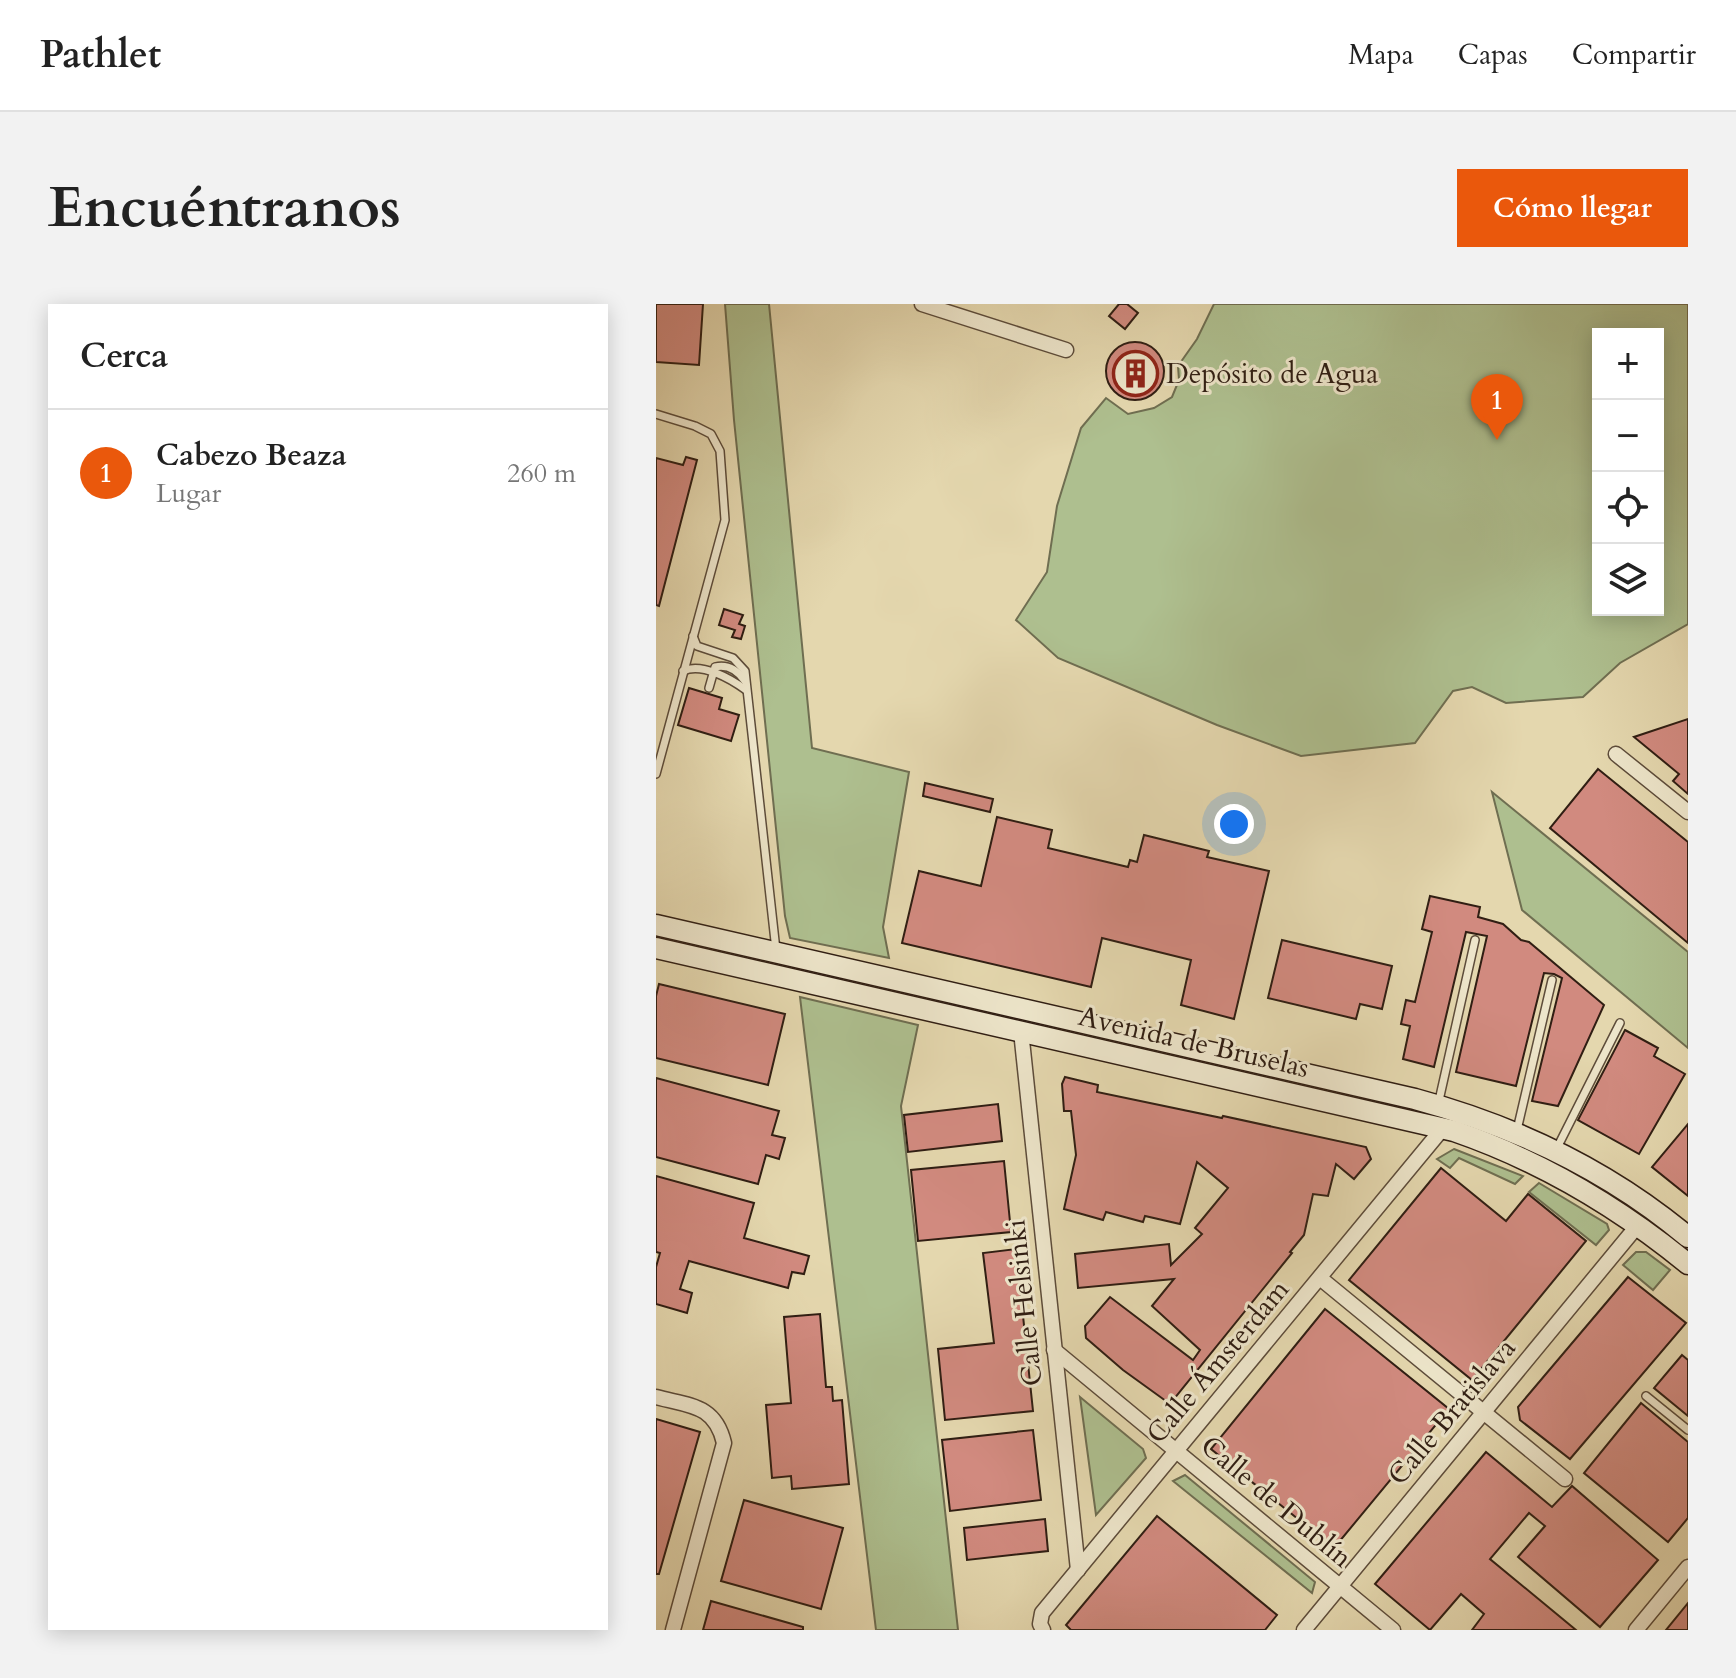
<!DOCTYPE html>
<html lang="es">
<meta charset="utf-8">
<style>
:root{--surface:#fff;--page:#f2f2f2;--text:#222;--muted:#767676;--line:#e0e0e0;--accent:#ea580c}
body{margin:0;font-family:Cardo,serif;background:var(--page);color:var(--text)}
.controls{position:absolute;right:24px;top:24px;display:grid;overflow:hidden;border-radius:0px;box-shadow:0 4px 20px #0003}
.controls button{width:72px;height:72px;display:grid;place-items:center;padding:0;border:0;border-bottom:2px solid var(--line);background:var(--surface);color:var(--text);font:40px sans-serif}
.you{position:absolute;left:578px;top:520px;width:28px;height:28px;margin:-20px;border:6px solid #fff;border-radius:50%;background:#1a73e8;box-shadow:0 0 0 12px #1a73e833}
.badge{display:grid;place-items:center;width:52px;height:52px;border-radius:50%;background:var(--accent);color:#fff;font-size:26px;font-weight:700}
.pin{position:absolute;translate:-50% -66px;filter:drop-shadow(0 2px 4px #0008)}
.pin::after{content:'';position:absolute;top:42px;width:28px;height:24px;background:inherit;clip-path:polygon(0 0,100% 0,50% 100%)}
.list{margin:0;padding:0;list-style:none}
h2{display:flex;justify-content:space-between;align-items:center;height:104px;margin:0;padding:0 32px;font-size:34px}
h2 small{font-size:26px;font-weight:400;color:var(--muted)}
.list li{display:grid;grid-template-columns:52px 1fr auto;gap:24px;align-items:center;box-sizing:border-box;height:128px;padding:0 32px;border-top:2px solid var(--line)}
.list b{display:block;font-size:30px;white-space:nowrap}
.list p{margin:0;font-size:26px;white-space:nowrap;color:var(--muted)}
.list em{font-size:26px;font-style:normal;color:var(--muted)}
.icon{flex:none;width:44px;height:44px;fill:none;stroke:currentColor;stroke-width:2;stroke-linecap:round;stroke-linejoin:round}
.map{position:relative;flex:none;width:1032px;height:1326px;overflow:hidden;border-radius:0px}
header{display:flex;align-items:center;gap:48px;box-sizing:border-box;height:112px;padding:0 40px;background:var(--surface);border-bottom:2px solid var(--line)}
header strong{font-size:38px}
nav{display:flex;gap:44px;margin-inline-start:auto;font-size:28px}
.intro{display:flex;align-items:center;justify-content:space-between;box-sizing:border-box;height:192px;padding:0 48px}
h1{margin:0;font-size:56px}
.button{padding:20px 36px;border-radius:0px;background:var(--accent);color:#fff;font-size:28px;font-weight:700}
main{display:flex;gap:48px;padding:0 48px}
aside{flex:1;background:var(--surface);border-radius:0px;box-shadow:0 4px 20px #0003}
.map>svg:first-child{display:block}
.green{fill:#aebf8f;stroke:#6f6e51;stroke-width:2;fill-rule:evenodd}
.building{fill:#d18a7f;stroke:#301e13;stroke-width:2}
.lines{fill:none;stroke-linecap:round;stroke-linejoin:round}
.lane-casing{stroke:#5d4c3a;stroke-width:10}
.street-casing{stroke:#5d4c3a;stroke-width:17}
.secondary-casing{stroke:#301e13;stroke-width:23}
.lane{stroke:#ede5ca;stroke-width:7}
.street{stroke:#ede5ca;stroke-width:14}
.secondary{stroke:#ede5ca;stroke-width:20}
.labels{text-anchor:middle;stroke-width:6;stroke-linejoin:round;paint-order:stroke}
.poi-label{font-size:28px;fill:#301e13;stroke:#ede5ca;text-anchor:start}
.street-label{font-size:28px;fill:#301e13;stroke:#ede5ca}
</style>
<header>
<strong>Pathlet</strong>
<nav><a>Mapa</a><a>Capas</a><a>Compartir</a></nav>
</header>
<div class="intro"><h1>Encuéntranos</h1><a class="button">Cómo llegar</a></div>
<main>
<aside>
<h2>Cerca<small></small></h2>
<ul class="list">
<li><span class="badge">1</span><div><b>Cabezo Beaza</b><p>Lugar</p></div><em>260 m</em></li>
</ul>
</aside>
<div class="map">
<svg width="1032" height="1326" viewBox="0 0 1032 1326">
<rect width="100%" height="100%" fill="#e4d7ae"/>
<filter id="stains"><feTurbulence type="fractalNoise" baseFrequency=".0025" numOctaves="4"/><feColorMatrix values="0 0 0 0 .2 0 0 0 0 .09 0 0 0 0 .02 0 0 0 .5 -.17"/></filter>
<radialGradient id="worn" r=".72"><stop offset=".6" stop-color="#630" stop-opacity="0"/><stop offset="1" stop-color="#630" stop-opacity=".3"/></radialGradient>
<!-- green -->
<g class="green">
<path d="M69 0H113L156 444 253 468 227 623 233 654 134 634 129 612 78 116Z"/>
<path d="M558 0H1032V320L964 359 927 393 850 399 816 383 797 387 759 439 645 452 561 421 402 354 360 316 391 268 401 202 425 124 450 94 472 110 498 104 516 93 523 76 522 62 541 35ZM942 30H1002V306H942Z"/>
<path d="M836 488 1032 648V744L866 606Z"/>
<path d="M144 693 262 721 245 802 302 1326H220Z"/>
<path d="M798 845 867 872 859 880 803 854 794 864 781 855Z"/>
<path d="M883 879 951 920 953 926 940 941 873 888Z"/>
<path d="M980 948H990L1014 966 997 986 967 961Z"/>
<path d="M424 1093 487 1145 490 1154 440 1211Z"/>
<path d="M529 1171 659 1278 656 1289 517 1177Z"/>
</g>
<!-- building -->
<g class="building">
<path d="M0 0H47L43 61 0 58Z"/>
<path d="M463 0H471L482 9 469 25 453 12Z"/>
<circle cx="479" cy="67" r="29"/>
<path d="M30 153 41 156 3 302 0 301V154L27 161Z"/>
<path d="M68 305 87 311 83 320 89 322 85 335 76 333 79 326 63 321Z"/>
<path d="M33 384 66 394 63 405 83 411 75 437 22 421Z"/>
<path d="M1032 415V490L1017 477 1023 470 978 433Z"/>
<path d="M942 465 1032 538V639L894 524Z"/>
<path d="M269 479 337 495 334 508 267 492Z"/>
<path d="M341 513 396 526 392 544 472 563 474 556 481 558 488 531 553 547 551 553 613 567 578 715 525 701 535 656 446 634 435 683 246 639 263 567 325 582Z"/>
<path d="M774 592 824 603 822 613 847 620 865 636 873 638 948 701 902 802 876 797 906 674 898 670 888 669 860 782 800 768 831 632 810 628 778 763 747 755 754 722 745 720 750 696 759 698 776 628 766 625Z"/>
<path d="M626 636 736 662 726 705 704 700 700 715 612 694Z"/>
<path d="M3 680 129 710 112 781 0 754V692Z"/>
<path d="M969 726 1002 744 998 752 1029 770 983 850 922 816Z"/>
<path d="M409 773 442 781 441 788 566 814 567 812 710 843 715 855 698 875 680 860 672 892 657 890 648 931 634 948 636 949 514 1100 467 1066 430 1034 429 1022 454 993 537 1056 544 1046 496 1002 518 975 422 984 419 950 513 940 515 961 546 930 539 924 572 884 541 858 524 920 489 912 487 918 450 908 447 916 408 905 420 851 415 807H408L406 780Z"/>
<path d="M0 774 123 807 116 831 129 834 123 855 110 851 102 880 0 853Z"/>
<path d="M342 800 346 837 252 848 248 811Z"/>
<path d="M1032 820V892L996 863Z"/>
<path d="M348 857 355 928 262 937 255 866Z"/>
<path d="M785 864 850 917 872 890 930 937 816 1076 693 976Z"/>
<path d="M0 872 98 899 88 934 153 952 148 970 136 968 132 984 33 957 24 985 36 989 31 1009 0 1000V963L4 949 0 948Z"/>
<path d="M360 945 377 1107 289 1116 282 1045 338 1039 327 949Z"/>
<path d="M972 973 1030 1019 914 1155 864 1116 862 1103Z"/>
<path d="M669 1005 793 1105 678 1244 555 1145Z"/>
<path d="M164 1010 170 1083H176L177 1097 186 1096 193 1180 136 1185 135 1172 116 1174 110 1101 135 1099 128 1013Z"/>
<path d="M1026 1051 1032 1056V1112L998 1084Z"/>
<path d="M985 1099 1032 1138V1214L1012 1238 928 1169Z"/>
<path d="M0 1115 44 1128 3 1270H0Z"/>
<path d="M377 1126 385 1196 294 1207 286 1136Z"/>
<path d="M830 1148 896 1203 916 1182 1002 1256 944 1323 862 1253 889 1222 873 1209 834 1255 920 1326H816L828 1310 805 1290 774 1326 719 1280Z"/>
<path d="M88 1196 187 1224 165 1305 65 1277Z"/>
<path d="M501 1212 621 1311 609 1326H415L410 1321Z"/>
<path d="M389 1215 392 1247 311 1256 308 1224Z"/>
<path d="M55 1297 147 1323V1326H47Z"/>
<path d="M1032 1299V1326H1010Z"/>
</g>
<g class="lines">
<defs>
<g id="lane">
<path d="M0 110 39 122 55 130 64 147 69 216 0 470"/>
<path d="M37 332 41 342 77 354 89 367 120 646"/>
<path d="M27 367C46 358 75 375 90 386"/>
<path d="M53 384 59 363C72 360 82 367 89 377"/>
<path d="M782 801 819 636"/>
<path d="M861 826 896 676"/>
<path d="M900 846 964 719"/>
<path d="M990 1092 1032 1126"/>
</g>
<g id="street">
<path d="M266 0 410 46"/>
<path d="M960 450 1032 508"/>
<path d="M365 727 422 1266"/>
<path d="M664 974 909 1175"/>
<path d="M398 1046 737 1326"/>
<path d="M0 1093C33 1102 59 1100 68 1139L17 1326"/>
<path d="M387 1326 384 1320 386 1309 787 824"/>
<path d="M648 1326 982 921"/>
<path d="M980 1326 1032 1263"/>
</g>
<g id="secondary">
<path d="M0 621 759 795C859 822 952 866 1032 933"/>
<path d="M0 644 798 827C885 857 961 902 1032 960"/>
</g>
</defs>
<!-- lane casing -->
<use href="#lane" class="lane-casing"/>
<!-- street casing -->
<use href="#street" class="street-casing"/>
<!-- secondary casing -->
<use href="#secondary" class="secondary-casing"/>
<!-- lane -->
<use href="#lane" class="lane"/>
<!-- street -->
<use href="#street" class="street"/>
<!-- secondary -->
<use href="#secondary" class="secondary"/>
</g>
<!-- icons -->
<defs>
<symbol id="building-ring" viewBox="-11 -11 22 22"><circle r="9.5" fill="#ede5ca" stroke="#8f2418" stroke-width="1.5"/><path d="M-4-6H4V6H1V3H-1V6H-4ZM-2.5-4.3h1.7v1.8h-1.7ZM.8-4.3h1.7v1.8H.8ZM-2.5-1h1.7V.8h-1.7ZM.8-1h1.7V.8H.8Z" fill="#8f2418"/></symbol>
</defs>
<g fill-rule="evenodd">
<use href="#building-ring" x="454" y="44" width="51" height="51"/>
</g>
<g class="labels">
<!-- poi labels -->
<g class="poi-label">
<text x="510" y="79">Depósito de Agua</text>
</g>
<!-- street labels -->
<g class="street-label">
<text transform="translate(538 737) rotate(13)" y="10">Avenida de Bruselas</text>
<text transform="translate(367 999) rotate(-96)" y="10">Calle Helsinki</text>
<text transform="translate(561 1057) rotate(-50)" y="10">Calle Ámsterdam</text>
<text transform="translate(795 1107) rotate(-50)" y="10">Calle Bratislava</text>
<text transform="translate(621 1197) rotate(40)" y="10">Calle de Dublín</text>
</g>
</g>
<rect width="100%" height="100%" filter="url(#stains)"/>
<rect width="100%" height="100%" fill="url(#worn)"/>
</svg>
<div class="controls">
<button>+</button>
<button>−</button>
<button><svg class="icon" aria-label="locate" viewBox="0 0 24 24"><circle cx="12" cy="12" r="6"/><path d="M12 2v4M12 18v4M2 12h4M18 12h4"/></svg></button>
<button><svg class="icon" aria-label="layers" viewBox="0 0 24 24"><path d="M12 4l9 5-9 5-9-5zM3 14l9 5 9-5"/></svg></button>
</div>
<div class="you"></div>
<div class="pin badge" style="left:841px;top:136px">1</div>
</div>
</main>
